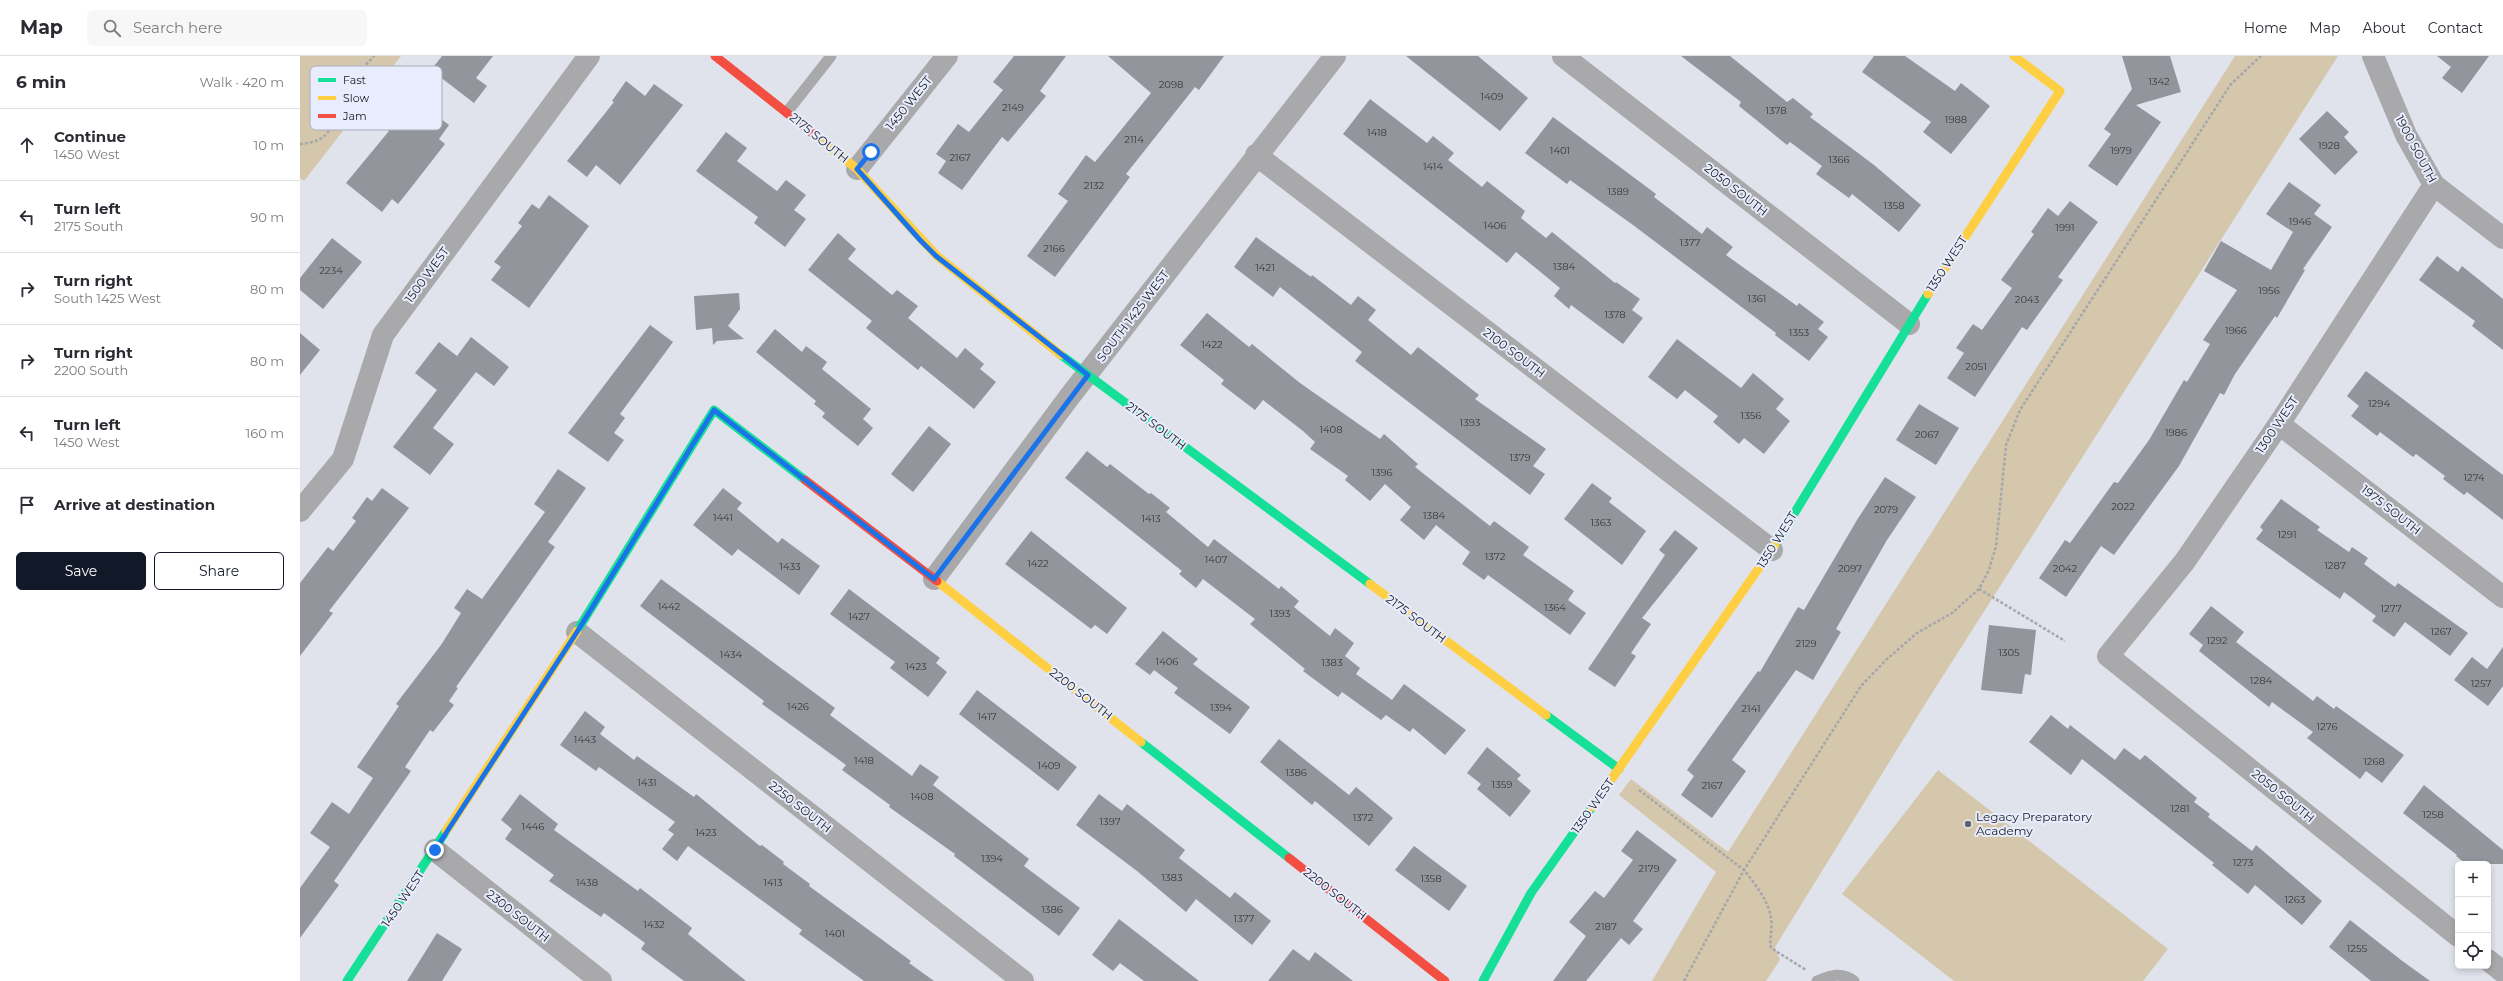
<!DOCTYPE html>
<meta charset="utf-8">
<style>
:root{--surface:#fff;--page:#f7f7f7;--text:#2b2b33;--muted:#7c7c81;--line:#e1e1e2;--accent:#111827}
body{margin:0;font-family:Montserrat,sans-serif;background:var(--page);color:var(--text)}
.controls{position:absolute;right:12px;bottom:12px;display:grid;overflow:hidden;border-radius:6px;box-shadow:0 2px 6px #0003}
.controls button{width:36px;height:36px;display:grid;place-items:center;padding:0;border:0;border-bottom:1px solid var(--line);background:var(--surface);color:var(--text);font:20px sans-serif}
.stop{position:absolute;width:12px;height:12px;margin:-9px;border:3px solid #1a73e8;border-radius:50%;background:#fff}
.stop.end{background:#1a73e8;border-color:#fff;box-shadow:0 1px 4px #0008}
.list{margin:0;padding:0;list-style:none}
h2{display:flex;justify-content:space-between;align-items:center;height:52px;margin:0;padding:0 16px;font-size:17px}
h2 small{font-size:13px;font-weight:400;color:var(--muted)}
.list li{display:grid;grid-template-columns:26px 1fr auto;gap:12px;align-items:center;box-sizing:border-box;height:72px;padding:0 16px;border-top:1px solid var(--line)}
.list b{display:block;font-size:15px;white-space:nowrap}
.list p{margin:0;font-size:13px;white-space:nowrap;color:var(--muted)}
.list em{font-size:13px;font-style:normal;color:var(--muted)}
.actions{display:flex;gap:8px;padding:12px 16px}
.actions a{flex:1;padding:9px 0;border:1px solid var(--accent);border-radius:6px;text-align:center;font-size:14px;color:var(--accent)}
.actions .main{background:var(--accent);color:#fff}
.icon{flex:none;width:22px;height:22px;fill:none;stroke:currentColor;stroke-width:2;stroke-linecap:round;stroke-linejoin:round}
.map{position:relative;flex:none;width:2203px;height:925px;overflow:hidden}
header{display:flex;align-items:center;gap:24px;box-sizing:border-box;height:56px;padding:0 20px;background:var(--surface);border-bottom:1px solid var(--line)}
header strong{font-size:19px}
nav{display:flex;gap:22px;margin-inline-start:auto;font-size:14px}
.search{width:280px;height:36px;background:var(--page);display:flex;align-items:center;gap:10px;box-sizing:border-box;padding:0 14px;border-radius:6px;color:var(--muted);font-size:15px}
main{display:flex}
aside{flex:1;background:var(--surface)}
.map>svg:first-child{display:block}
.green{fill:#d4c7ac}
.building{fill:#93959c}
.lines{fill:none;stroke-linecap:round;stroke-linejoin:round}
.path{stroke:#a5a7ab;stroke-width:2.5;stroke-dasharray:3 2;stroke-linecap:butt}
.lane{stroke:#a9a8ab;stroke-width:11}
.street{stroke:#a9a8ab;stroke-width:22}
.fast{stroke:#16e098;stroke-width:9}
.slow{stroke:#ffcf43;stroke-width:9}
.jam{stroke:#f24e42;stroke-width:9}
.route{stroke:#1a73e8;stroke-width:5}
.poi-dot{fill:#5f6269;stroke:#e8edfe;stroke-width:1.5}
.labels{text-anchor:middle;stroke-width:4;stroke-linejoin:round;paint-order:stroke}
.number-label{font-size:10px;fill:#383a40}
.street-label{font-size:12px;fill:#1a1c22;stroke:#e8edfe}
.poi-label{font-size:12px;fill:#1a1c22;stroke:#e8edfe;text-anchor:start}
.key{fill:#e8edfe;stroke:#aaaebc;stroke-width:1}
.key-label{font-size:11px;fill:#1a1c22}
</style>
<header>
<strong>Map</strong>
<div class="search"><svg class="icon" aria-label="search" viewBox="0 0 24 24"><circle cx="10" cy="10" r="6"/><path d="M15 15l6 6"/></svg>Search here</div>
<nav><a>Home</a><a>Map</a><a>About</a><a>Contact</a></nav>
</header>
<main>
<aside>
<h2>6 min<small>Walk · 420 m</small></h2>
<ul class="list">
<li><svg class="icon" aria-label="ahead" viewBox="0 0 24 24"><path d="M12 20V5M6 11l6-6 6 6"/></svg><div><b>Continue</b><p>1450 West</p></div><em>10 m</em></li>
<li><svg class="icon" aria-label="left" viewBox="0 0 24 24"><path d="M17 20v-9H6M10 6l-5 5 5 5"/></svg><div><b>Turn left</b><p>2175 South</p></div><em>90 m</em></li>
<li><svg class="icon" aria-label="right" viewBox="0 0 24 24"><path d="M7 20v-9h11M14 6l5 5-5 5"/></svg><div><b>Turn right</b><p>South 1425 West</p></div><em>80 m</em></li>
<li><svg class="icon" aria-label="right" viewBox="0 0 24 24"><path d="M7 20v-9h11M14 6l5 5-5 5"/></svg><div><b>Turn right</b><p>2200 South</p></div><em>80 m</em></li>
<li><svg class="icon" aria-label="left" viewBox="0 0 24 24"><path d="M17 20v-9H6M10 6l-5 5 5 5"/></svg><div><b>Turn left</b><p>1450 West</p></div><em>160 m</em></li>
<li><svg class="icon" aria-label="arrive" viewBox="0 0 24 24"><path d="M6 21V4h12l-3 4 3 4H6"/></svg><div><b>Arrive at destination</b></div></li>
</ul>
<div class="actions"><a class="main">Save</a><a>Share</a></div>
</aside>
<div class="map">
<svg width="2203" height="925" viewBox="0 0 2203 925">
<rect width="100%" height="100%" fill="#e0e3ec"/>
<!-- green -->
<g class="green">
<path d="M0 0H101L4 125 0 122Z"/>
<path d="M1935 0H2038L1627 645 1475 891 1480 904 1466 925H1352L1416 816 1319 739 1331 723 1428 796Z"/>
<path d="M1638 714 1868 893 1843 925H1654L1542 838Z"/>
</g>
<!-- building -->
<g class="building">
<path d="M142 0H193L176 22 187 30 174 47 131 14Z"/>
<path d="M714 0H766L740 35 746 40 708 86 702 81 662 134 638 117 646 105 636 98 658 68 669 76 703 34 693 26Z"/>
<path d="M808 0H924L899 34 895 31 826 118 830 121 755 221 727 200 768 145 758 138 786 99 795 106 851 37Z"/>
<path d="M1106 0H1178L1228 42 1200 75Z"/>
<path d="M1381 0H1430L1487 46 1493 42 1513 58 1510 61 1574 109 1621 149 1599 176 1552 138 1549 142 1516 118 1522 110 1490 86 1487 89 1439 50 1441 46Z"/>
<path d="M1574 0H1605L1655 35 1661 27 1690 50 1651 98 1623 76 1631 66 1562 16Z"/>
<path d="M1822 0H1870L1881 36 1836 49 1861 66 1817 130 1788 110 1811 78 1804 73 1832 33Z"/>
<path d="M2137 0H2189L2162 37 2142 22 2151 11Z"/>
<path d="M326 25 345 40 354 28 383 49 320 129 296 109 287 121 267 105 314 46 312 45Z"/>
<path d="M97 30 149 69 139 83 145 88 110 133 98 148 92 143 82 156 46 127 89 75 72 62Z"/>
<path d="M1070 43 1127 87 1133 80 1154 97 1148 104 1182 131 1187 125 1225 155 1221 162 1246 182 1252 176 1315 227 1316 226 1340 243 1332 254 1343 262 1323 288 1271 249 1269 253 1254 240 1260 232 1216 196 1207 207 1043 78Z"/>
<path d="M2027 55 2049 76 2044 81 2058 96 2035 119 1999 83Z"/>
<path d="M1253 61 1356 138 1354 141 1402 178 1407 171 1433 191 1426 199 1497 250 1499 247 1524 266 1518 273 1528 281 1509 305 1475 279 1476 277 1333 169 1270 124 1267 128 1225 97Z"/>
<path d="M426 76 447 92 437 105 477 135 486 124 506 139 494 154 506 163 485 191 454 167 458 161 396 115Z"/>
<path d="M1989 126 2021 149 2014 158 2032 171 2003 213 2005 214 1977 262 1975 260 1935 318 1924 339 1920 337 1879 410 1814 499 1801 490 1766 541 1739 522 1765 484 1770 487 1814 426 1818 427 1849 384 1884 324 1887 326 1910 288 1903 284 1937 234 1904 215 1921 185 1971 214 1993 176 1966 158Z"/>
<path d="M249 139 289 170 229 252 191 224 201 211 194 206 222 170 218 167 232 148 239 153Z"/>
<path d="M1770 145 1798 166 1758 221 1763 224 1727 274 1722 271 1675 341 1647 322 1664 297 1656 292 1673 268 1682 274 1712 232 1701 224 1734 178 1731 176 1748 152 1758 160Z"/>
<path d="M538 177 556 193 548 203 592 239 597 234 618 250 608 262 657 302 665 292 684 308 680 313 696 326 674 353 621 310 618 314 566 272 572 265 508 214Z"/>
<path d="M956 181 1011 221 1012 219 1051 249 1058 240 1076 254 1068 264 1111 299 1118 291 1179 339 1175 343 1246 393 1233 410 1245 418 1230 439 1055 305 1062 296 980 231 973 241 934 211Z"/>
<path d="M32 182 62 206 23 253 0 234V222Z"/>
<path d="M2137 200 2158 216 2162 210 2203 243V294L2172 270 2175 265 2119 224Z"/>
<path d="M439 237 440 253 428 270 444 283 417 285 413 289 412 272 396 274 394 240Z"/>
<path d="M907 257 949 291 952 288 1000 327 1080 383 1084 378 1118 408 1115 411 1190 470 1194 465 1229 491 1223 499 1274 535 1268 544 1286 557 1270 579 1188 519 1184 524 1162 508 1170 496 1136 469 1124 484 1100 464 1111 451 1085 428 1070 445 1045 424 1048 420 1010 393 1015 386 1003 375 963 344 955 354 921 328 924 324 880 289Z"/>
<path d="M350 269 373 286 320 358 325 362 314 377 324 384 308 406 268 377Z"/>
<path d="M475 273 502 296 506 290 527 306 522 313 571 353 563 363 573 372 558 390 522 361 525 357 514 348 516 345 456 296Z"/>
<path d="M0 277 20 294 0 319Z"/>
<path d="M171 281 209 311 194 330 176 316 133 372 154 388 130 419 93 391 137 334 115 317 139 286 157 300Z"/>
<path d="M1377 283 1441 332 1453 317 1484 343 1476 353 1490 365 1464 398 1444 382 1439 388 1413 366 1418 360 1385 334 1377 343 1348 321Z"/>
<path d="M2066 315 2203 419V464L2167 436 2164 439 2143 423 2145 420 2116 398 2113 401 2080 376 2077 380 2051 360 2059 350 2047 340Z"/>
<path d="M1619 348 1659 372 1636 409 1596 384Z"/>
<path d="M629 370 651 388 613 436 591 418Z"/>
<path d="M787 395 807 411 810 408 849 438 851 437 870 452 866 456 908 491 914 483 979 533 981 530 999 545 994 551 1030 580 1035 572 1054 587 1045 600 1060 612 1056 618 1092 644 1104 628 1166 674 1145 699 1113 672 1110 676 1086 659 1081 664 1042 636 1038 641 1003 615 1005 613 950 568 955 563 903 523 896 532 879 518 882 515 765 422Z"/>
<path d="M258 413 286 432 248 486 255 491 156 631 158 632 149 645 154 649 133 676 130 674 105 711 111 715 34 825 39 829 0 882V832L30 791 10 777 32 746 49 758 73 722 57 711 99 650 96 648 141 589 161 557 154 552 167 533 182 543 245 456 234 448Z"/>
<path d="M1585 421 1616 441 1587 484 1536 573 1541 576 1513 624 1496 614 1432 704 1446 715 1412 762 1381 739 1394 720 1387 714 1458 615 1460 616 1498 551 1504 554 1557 464Z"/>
<path d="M1292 427 1312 442 1309 446 1346 475 1322 509 1264 463Z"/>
<path d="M82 432 109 452 29 555 33 557 0 600V527L28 491 33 495 56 465 52 462 67 441 72 445Z"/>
<path d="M423 432 442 447 437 453 478 487 482 482 520 510 499 539 438 493 432 500 393 469Z"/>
<path d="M1981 443 2020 471 2017 474 2049 496 2052 491 2068 502 2064 508 2095 531 2098 527 2168 577 2150 600 2105 566 2094 581 2072 565 2076 560 2044 536 2040 543 1956 483 1963 474 1960 471Z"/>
<path d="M1375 474 1398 492 1342 562 1351 568 1331 597 1336 600 1315 631 1288 613 1365 499 1359 494Z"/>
<path d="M731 475 827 552 807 578 795 569 791 573 705 508Z"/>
<path d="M361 523 535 652 530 659 612 720 620 708 639 721 633 729 729 803 724 810 780 852 759 880 654 800 655 798 589 751 590 749 542 714 546 709 462 648 464 645 340 550Z"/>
<path d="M549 533 640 602 636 607 647 616 628 641 590 612 595 606 530 558Z"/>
<path d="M1911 550 1944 576 1936 586 2013 645 2017 640 2034 653 2036 650 2104 699 2082 727 2066 715 2060 723 2007 682 2013 676 1972 646 1969 651 1899 595 1903 589 1889 578Z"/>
<path d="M1689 569 1736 574 1731 619 1725 618 1722 638 1681 634Z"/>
<path d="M863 575 898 603 893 608 950 651 930 678 874 637 878 632 854 614 850 619 835 608Z"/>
<path d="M2203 591V630L2188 650 2154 624 2172 601 2187 613Z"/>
<path d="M677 634 777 711 758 735 659 658Z"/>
<path d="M285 655 305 671 300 678 334 704 337 700 394 741 396 738 460 790 462 789 484 806 483 808 510 828 509 830 611 905 609 907 634 925H564L499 878 502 874 388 790 377 805 362 793 374 778 368 774 375 766 299 711 296 715 260 689Z"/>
<path d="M1751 659 1768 673 1770 669 1815 704 1824 692 1840 704 1845 699 1897 742 1894 746 1910 758 1908 761 1952 795 1956 789 2022 845 2002 869 1955 829 1948 838 1912 809 1914 807 1782 703 1771 719 1729 686Z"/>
<path d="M979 683 1049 739 1056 731 1093 762 1069 790 1015 745 1012 749 960 706Z"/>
<path d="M1187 691 1221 719 1217 723 1231 735 1210 761 1177 733 1181 728 1167 717Z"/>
<path d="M2124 729 2203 794V808H2166L2156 800 2157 799 2103 757Z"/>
<path d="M220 738 258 768 254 774 338 835 340 832 392 872 388 878 446 925H384L341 893 345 887 304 857 301 861 249 825 254 819 205 783 212 773 201 764Z"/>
<path d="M799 738 822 755 827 748 885 794 879 802 930 842 935 836 971 865 952 889 896 843 886 856 837 815 776 769Z"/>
<path d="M1337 774 1377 804 1333 865 1343 873 1329 889 1321 882 1286 925H1253L1286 880 1269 866 1295 835 1304 842 1333 804 1321 795Z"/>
<path d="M1114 790 1167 830 1149 855 1095 814Z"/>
<path d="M819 863 899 925H844L820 907 813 915 792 899Z"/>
<path d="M2050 864 2101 904 2130 925H2071L2029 891Z"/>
<path d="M137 877 162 893 142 925H107Z"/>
<path d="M993 893 1009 905 1015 896 1053 925H968Z"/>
</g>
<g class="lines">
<!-- path -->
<g class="path">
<path d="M0 88C38 85 29 64 42 37 46 28 66 9 74 0"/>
<path d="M1679 533 1765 585"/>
<path d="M1339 734 1444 814C1455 828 1469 845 1471 863 1473 873 1469 882 1471 892L1506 914"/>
<path d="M1384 925 1444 814 1561 630 1587 603 1617 577 1652 557 1679 533 1689 514 1696 490 1706 389 1720 354 1931 28 1961 0"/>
</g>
<!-- lane -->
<g class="lane">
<path d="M487 56 531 0"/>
<path d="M1517 925C1530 920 1541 915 1554 925"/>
</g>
<!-- street -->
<g class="street">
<path d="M1263 0 1609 268"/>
<path d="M2073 0 2106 79 2134 129 2203 182"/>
<path d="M956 99 1472 494"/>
<path d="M557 113 647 0"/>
<path d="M2134 129 1979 368 1885 505 1808 600 2158 880"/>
<path d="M1979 368 2203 541"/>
<path d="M0 455 43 403 83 279 289 0"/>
<path d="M634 523 770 340 1035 0"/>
<path d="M277 576 723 925"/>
<path d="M135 794 301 925"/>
<path d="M2188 904 2203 916"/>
</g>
<!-- fast -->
<g class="fast">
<path d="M761 299 1070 528"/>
<path d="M1475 489 1628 238"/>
<path d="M277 575 414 354 505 424"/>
<path d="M1246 659 1319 713"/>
<path d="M841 686 989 802"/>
<path d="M47 925 146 775"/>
<path d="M1183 925 1231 837 1292 751"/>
</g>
<!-- slow -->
<g class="slow">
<path d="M516 80 557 113 637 200 761 299"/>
<path d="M1628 238 1760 35 1714 0"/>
<path d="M637 525 841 686"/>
<path d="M1070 528 1246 659"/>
<path d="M1292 751 1475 489"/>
<path d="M146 775 277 575"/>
</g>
<!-- jam -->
<g class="jam">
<path d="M415 0 516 80"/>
<path d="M505 424 637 525"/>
<path d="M989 802 1145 925"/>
</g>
</g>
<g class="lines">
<!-- route -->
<path class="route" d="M135 794 277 576 414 354 634 523 788 319 636 200 620 184 557 113 571 96"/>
</g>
<!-- markers -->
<circle class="poi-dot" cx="1668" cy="768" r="4"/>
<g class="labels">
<!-- number labels -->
<g class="number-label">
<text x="1859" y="29">1342</text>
<text x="871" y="32">2098</text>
<text x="1192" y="44">1409</text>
<text x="713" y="55">2149</text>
<text x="1476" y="58">1378</text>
<text x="1656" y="67">1988</text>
<text x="1077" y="80">1418</text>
<text x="834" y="87">2114</text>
<text x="2029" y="93">1928</text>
<text x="1260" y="98">1401</text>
<text x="1821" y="98">1979</text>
<text x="660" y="105">2167</text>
<text x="1539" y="107">1366</text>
<text x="1133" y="114">1414</text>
<text x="794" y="133">2132</text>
<text x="1318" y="139">1389</text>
<text x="1594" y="153">1358</text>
<text x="2000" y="169">1946</text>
<text x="1195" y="173">1406</text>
<text x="1765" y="175">1991</text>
<text x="1390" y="190">1377</text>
<text x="754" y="196">2166</text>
<text x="1264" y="214">1384</text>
<text x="965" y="215">1421</text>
<text x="31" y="218">2234</text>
<text x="1969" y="238">1956</text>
<text x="1457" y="246">1361</text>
<text x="1727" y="247">2043</text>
<text x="1315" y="262">1378</text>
<text x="1936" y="278">1966</text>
<text x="1499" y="280">1353</text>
<text x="912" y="292">1422</text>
<text x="1676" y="314">2051</text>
<text x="2079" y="351">1294</text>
<text x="1451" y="363">1356</text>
<text x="1170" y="370">1393</text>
<text x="1031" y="377">1408</text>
<text x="1876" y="380">1986</text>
<text x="1627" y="382">2067</text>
<text x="1220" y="405">1379</text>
<text x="1082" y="420">1396</text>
<text x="2174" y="425">1274</text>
<text x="1823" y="454">2022</text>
<text x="1586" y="457">2079</text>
<text x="1134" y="463">1384</text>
<text x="423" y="465">1441</text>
<text x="851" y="466">1413</text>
<text x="1301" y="470">1363</text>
<text x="1987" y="482">1291</text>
<text x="1195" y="504">1372</text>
<text x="916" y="507">1407</text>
<text x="738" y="511">1422</text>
<text x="2035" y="513">1287</text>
<text x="490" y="514">1433</text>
<text x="1550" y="516">2097</text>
<text x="1765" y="516">2042</text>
<text x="369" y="554">1442</text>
<text x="1255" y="555">1364</text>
<text x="2091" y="556">1277</text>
<text x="980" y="561">1393</text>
<text x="559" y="564">1427</text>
<text x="2141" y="579">1267</text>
<text x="1917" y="588">1292</text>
<text x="1506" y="591">2129</text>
<text x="1709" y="600">1305</text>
<text x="431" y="602">1434</text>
<text x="867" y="609">1406</text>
<text x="1032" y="610">1383</text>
<text x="616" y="614">1423</text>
<text x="1961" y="628">1284</text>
<text x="2181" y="631">1257</text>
<text x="498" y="654">1426</text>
<text x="921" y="655">1394</text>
<text x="1451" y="656">2141</text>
<text x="687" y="664">1417</text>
<text x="2027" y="674">1276</text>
<text x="285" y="687">1443</text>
<text x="564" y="708">1418</text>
<text x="2074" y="709">1268</text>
<text x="749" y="713">1409</text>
<text x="996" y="720">1386</text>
<text x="347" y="730">1431</text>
<text x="1202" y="732">1359</text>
<text x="1412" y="733">2167</text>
<text x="622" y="744">1408</text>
<text x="1880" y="756">1281</text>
<text x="2133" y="762">1258</text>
<text x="1063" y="765">1372</text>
<text x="810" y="769">1397</text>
<text x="233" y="774">1446</text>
<text x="406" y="780">1423</text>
<text x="692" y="806">1394</text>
<text x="1943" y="810">1273</text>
<text x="1349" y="816">2179</text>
<text x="872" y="825">1383</text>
<text x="1131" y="826">1358</text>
<text x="287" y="830">1438</text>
<text x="473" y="830">1413</text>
<text x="1995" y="847">1263</text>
<text x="752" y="857">1386</text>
<text x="944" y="866">1377</text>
<text x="354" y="872">1432</text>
<text x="1306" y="874">2187</text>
<text x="535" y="881">1401</text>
<text x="2057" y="896">1255</text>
</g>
<!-- street labels -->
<g class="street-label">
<text transform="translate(609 47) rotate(-51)" y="4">1450 WEST</text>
<text transform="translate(519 82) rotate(39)" y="4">2175 SOUTH</text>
<text transform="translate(2116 93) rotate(62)" y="4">1900 SOUTH</text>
<text transform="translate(1436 134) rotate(38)" y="4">2050 SOUTH</text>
<text transform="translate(1647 208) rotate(-57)" y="4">1350 WEST</text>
<text transform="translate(127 219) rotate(-54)" y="4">1500 WEST</text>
<text transform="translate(833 260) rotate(-53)" y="4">SOUTH 1425 WEST</text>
<text transform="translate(1214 297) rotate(37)" y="4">2100 SOUTH</text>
<text transform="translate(1977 369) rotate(-56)" y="4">1300 WEST</text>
<text transform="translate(856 370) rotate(37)" y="4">2175 SOUTH</text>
<text transform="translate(2091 454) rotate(38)" y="4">1975 SOUTH</text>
<text transform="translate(1477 484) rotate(-58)" y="4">1350 WEST</text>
<text transform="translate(1116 563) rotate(37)" y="4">2175 SOUTH</text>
<text transform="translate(781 638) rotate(38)" y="4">2200 SOUTH</text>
<text transform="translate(1983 740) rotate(39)" y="4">2050 SOUTH</text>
<text transform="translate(1293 750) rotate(-55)" y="4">1350 WEST</text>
<text transform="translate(500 751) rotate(38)" y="4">2250 SOUTH</text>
<text transform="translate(1035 838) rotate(38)" y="4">2200 SOUTH</text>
<text transform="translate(103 843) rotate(-56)" y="4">1450 WEST</text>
<text transform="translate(218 860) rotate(38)" y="4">2300 SOUTH</text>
</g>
<!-- poi labels -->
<g class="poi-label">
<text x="1676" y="765">Legacy Preparatory<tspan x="1676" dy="14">Academy</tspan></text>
</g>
</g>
<!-- legend -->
<rect x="10" y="10" width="132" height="64" rx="6" class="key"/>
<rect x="18" y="22" width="18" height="4" fill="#16e098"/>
<rect x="18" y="40" width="18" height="4" fill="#ffcf43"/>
<rect x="18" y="58" width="18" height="4" fill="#f24e42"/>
<g class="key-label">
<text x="43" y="28">Fast</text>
<text x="43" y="46">Slow</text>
<text x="43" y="64">Jam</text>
</g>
</svg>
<div class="controls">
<button>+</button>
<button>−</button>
<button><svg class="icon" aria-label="locate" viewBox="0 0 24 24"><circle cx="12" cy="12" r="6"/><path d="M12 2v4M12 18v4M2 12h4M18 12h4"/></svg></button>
</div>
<div class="stop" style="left:571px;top:96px"></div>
<div class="stop end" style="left:135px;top:794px"></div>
</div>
</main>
